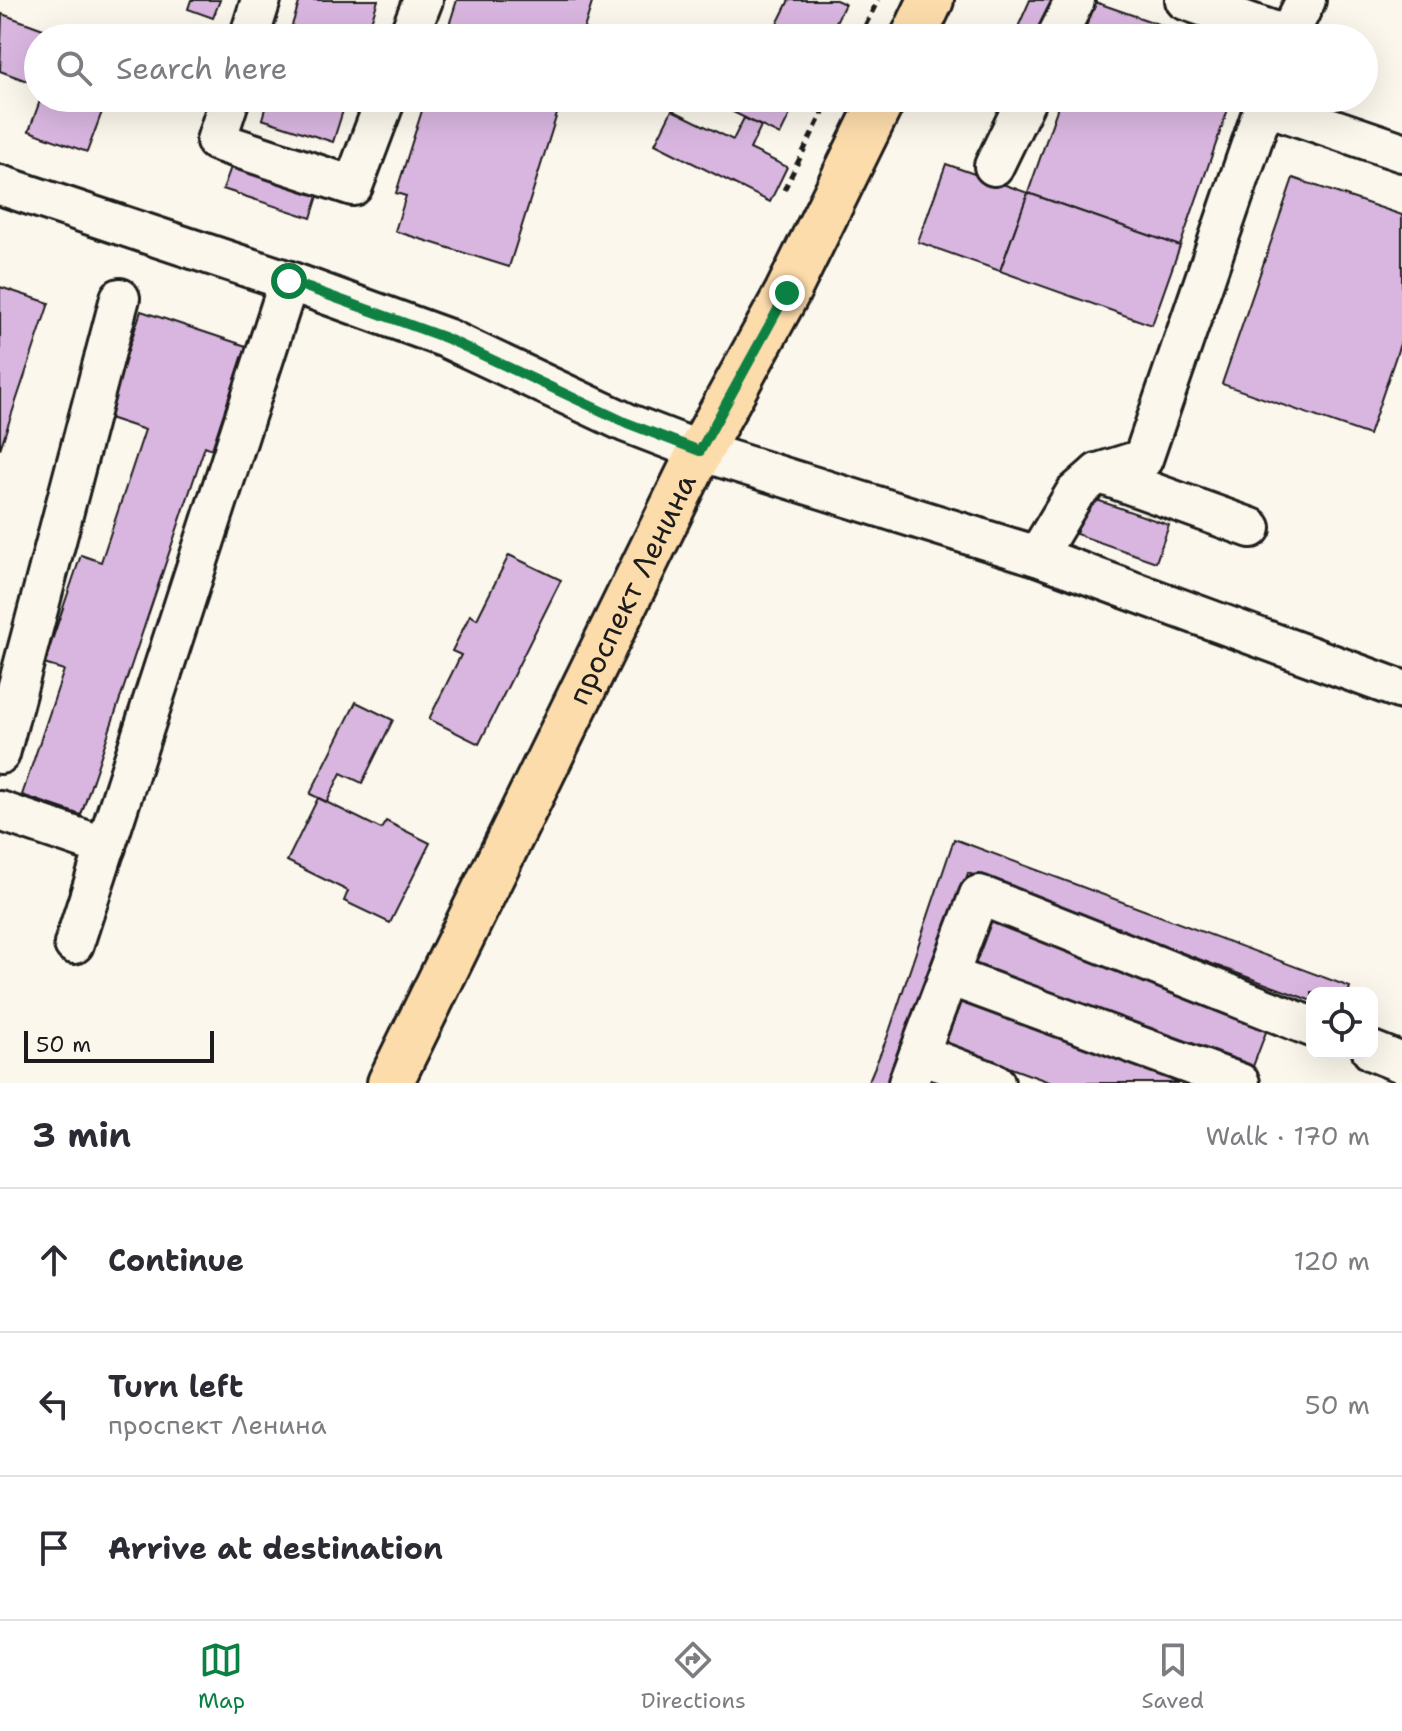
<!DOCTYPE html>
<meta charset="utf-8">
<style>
:root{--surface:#fff;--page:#f7f7f7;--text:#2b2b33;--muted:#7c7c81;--line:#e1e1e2;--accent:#0b8043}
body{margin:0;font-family:"Shantell Sans",sans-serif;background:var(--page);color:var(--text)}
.controls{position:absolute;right:24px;bottom:24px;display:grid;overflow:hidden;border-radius:16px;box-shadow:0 8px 32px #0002}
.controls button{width:72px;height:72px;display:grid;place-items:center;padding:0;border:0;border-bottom:2px solid var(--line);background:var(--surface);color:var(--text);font:40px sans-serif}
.scale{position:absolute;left:24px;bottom:20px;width:190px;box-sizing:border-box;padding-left:8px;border:4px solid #1c1c1c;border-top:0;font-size:22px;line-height:28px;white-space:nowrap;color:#1c1c1c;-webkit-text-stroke:6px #fbf7ec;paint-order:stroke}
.stop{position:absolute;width:24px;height:24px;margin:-18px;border:6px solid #0b8043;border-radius:50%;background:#fff}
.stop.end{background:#0b8043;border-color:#fff;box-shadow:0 2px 8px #0008}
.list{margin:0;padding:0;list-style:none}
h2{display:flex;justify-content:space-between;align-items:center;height:104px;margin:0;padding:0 32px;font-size:34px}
h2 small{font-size:26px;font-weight:400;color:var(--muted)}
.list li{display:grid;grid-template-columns:52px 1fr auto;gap:24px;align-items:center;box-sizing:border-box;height:144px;padding:0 32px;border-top:2px solid var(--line)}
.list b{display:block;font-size:30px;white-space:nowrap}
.list p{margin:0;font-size:26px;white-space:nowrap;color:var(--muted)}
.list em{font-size:26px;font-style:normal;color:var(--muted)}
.icon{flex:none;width:44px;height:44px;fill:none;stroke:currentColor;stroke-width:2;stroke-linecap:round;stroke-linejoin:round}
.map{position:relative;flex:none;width:1402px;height:1083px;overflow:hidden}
.search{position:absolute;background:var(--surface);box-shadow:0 8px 32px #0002;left:24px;right:24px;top:24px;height:88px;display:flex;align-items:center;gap:20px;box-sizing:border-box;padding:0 28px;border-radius:44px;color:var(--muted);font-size:30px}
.sheet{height:536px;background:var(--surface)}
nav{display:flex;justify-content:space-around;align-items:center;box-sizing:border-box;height:112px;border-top:2px solid var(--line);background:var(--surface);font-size:22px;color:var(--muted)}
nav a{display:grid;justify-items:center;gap:4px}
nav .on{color:var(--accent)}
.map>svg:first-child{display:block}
.building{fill:#d9b6e0;stroke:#1c1c1c;stroke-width:2}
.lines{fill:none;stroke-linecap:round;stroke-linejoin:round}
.minor-casing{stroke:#1c1c1c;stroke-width:44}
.major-casing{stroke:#1c1c1c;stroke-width:50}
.path{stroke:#1c1c1c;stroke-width:5;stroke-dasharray:8 6;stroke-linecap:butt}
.minor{stroke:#fbf7ec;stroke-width:38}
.major{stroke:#fddcac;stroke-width:44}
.route{stroke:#0b8043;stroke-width:10}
.labels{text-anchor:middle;stroke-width:6;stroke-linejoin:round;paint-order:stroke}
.street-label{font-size:30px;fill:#1c1c1c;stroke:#fbf7ec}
</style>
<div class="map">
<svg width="1402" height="1083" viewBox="0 0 1402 1083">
<rect width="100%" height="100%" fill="#fbf7ec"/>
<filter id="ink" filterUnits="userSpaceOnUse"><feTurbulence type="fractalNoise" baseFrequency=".0125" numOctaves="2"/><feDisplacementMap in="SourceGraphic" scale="16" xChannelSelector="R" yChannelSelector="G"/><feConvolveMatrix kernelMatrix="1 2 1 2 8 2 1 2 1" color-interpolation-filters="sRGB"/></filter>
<g filter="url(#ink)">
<!-- building -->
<g class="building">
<path d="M191 0H220L213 18 188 9Z"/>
<path d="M300 0H378L366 38H288Z"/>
<path d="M457 0H593L581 38H445Z"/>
<path d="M789 0H836L845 4 828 38H770Z"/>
<path d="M1030 0H1058L1042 38 1014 36Z"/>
<path d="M1095 2 1198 38H1082Z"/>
<path d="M2 14 68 38H38V85L0 71Z"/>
<path d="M41 98H75L103 109 87 152 29 131Z"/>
<path d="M268 98H347L333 142 262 119Z"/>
<path d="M426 98H562L509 267 395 231 406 196 396 193Z"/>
<path d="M740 98H798L780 135 733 112Z"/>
<path d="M1061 98H1232L1180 246 1028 193Z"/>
<path d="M672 110 733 140 744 118 761 126 750 149 787 167 770 202 655 144Z"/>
<path d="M946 164 1028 193 1000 271 918 242Z"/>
<path d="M231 167 318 196 311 218 223 189Z"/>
<path d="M1293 178 1402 215V338L1369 435 1222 384Z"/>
<path d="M1028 193 1180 246 1152 325 1000 271Z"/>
<path d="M0 287 49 303 0 449Z"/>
<path d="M141 311 246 346 212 449 205 446 81 815 22 795 64 670 44 664 81 555 101 562 145 430 106 417Z"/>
<path d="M1088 497 1169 525 1156 562 1076 534Z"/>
<path d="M509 555 561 580 479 744 429 719 461 655 452 651 470 615 477 619Z"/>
<path d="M356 702 393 720 362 783 341 773 327 802 310 794Z"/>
<path d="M318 798 381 829 386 821 430 843 390 923 344 901 348 891 287 861Z"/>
<path d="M954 839 1350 987 1348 993H1312V1001L968 873 909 1051 896 1083H868L887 1038Z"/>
<path d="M985 918 1269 1024 1252 1069 968 962Z"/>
<path d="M956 995 1200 1083H1052L939 1042Z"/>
</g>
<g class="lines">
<defs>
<g id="minor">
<path d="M1185 0 1288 36"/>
<path d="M249 38 261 0"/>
<path d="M408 38 423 0"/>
<path d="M1056 38 1075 0"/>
<path d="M1287 38 1306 0"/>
<path d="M230 98 216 141 353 186 386 98"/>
<path d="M1264 105 1402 152"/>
<path d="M994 166 1027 98"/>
<path d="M0 185 289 281 446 338 627 423 700 451 1037 556 1402 690"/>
<path d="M1098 473 1251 528"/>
<path d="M1037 556 1075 493 1098 473 1143 459 1267 98"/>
<path d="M0 754 120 298"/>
<path d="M0 811 106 847"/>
<path d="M74 944 289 281"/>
<path d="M949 976 1240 1083"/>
<path d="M1372 1051 1402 1063"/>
<path d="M919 1054 995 1083"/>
<path d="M908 1083 979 895 1312 1027"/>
</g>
<g id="major">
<path d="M913 38 931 0"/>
<path id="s1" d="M390 1083 700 451 787 293 883 98"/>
</g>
</defs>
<!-- minor casing -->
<use href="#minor" class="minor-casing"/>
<!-- major casing -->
<use href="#major" class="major-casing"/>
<!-- path -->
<g class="path">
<path d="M859 38 878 0"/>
<path d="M784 190 830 98"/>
</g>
<!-- minor -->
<use href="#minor" class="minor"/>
<!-- major -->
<use href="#major" class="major"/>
</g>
</g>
<g class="lines" filter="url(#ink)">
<!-- route -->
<path class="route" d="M289 281 446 338 627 423 700 451 787 293"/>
</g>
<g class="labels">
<!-- street labels -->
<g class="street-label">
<text dy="10" stroke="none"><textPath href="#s1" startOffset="550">проспект Ленина</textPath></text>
</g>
</g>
</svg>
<div class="controls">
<button><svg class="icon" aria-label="locate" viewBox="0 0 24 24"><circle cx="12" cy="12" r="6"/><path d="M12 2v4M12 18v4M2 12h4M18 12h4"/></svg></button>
</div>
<div class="scale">50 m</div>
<div class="stop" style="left:289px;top:281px"></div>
<div class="stop end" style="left:787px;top:293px"></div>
<div class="search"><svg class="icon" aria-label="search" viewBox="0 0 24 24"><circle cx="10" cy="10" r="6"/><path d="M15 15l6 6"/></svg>Search here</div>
</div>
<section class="sheet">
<h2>3 min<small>Walk · 170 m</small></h2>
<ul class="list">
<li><svg class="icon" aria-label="ahead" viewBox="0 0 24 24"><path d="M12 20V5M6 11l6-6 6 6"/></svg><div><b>Continue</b></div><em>120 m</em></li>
<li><svg class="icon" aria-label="left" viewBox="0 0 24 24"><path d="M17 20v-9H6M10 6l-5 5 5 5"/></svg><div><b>Turn left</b><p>проспект Ленина</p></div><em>50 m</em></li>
<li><svg class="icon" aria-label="arrive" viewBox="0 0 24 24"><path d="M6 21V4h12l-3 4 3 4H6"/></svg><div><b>Arrive at destination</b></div></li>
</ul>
</section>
<nav>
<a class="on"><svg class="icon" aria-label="map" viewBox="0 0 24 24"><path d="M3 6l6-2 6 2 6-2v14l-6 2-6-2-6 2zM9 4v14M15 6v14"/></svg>Map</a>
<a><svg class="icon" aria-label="directions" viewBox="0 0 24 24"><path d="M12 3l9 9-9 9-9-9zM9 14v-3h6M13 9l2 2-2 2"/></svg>Directions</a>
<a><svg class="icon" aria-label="saved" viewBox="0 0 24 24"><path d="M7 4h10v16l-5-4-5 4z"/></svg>Saved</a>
</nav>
